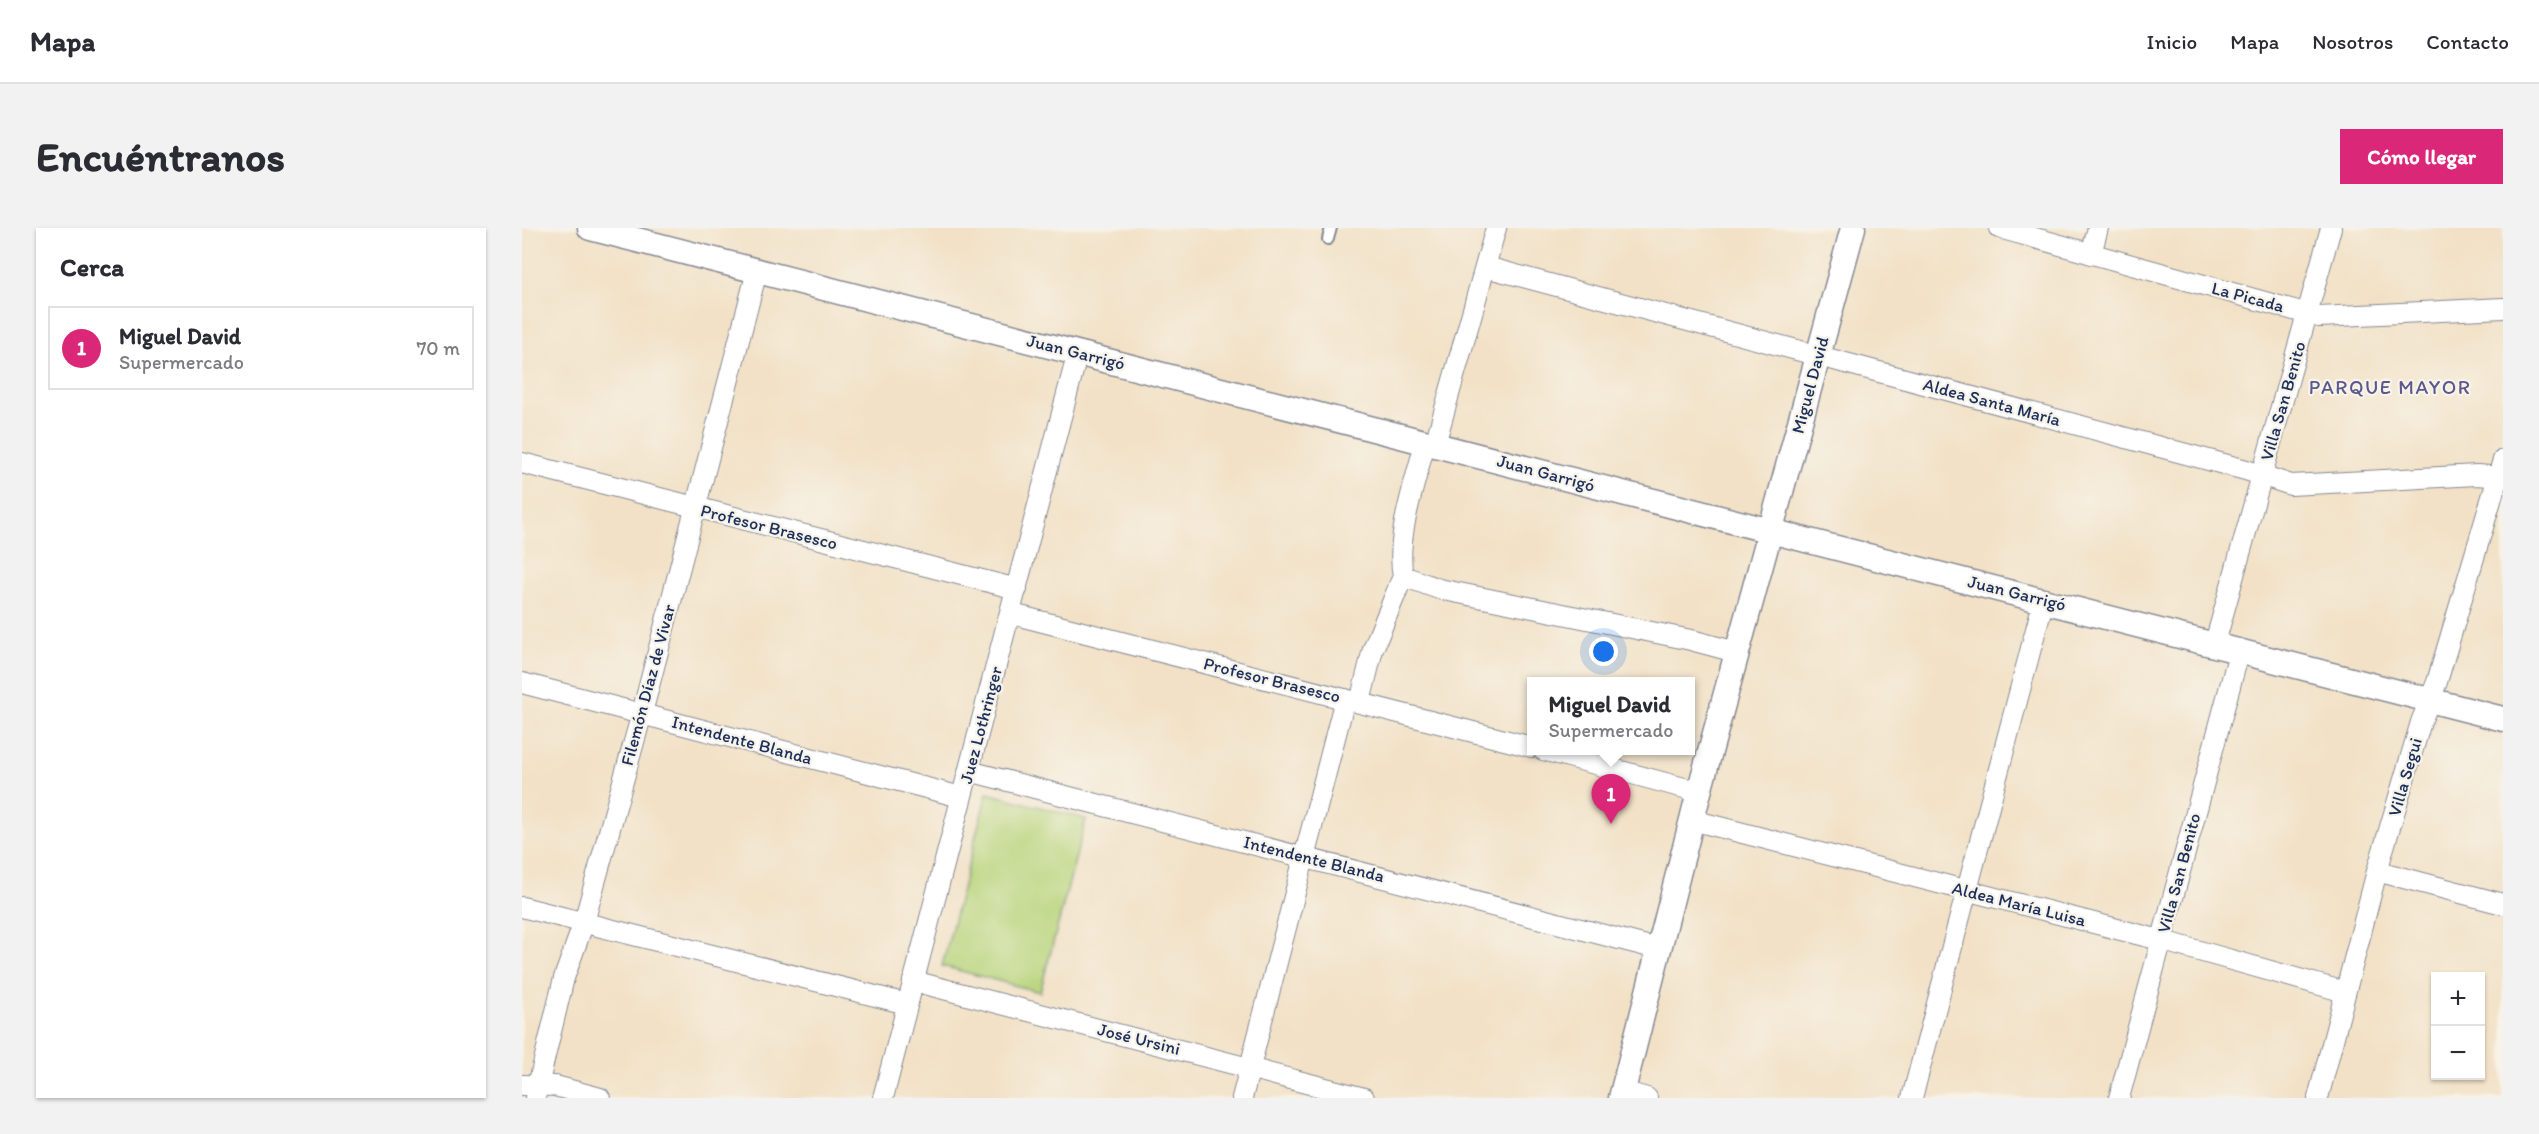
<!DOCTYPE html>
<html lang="es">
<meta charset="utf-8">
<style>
:root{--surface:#fff;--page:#f2f2f3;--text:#2b2b33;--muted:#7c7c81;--line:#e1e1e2;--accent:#db2777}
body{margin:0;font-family:Itim,sans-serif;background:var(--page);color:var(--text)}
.controls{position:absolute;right:18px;bottom:18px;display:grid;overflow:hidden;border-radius:0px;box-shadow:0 2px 4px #0004}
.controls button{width:54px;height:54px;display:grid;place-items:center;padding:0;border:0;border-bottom:2px solid var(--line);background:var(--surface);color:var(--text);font:30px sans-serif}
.you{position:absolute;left:1082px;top:424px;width:21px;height:21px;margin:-15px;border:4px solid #fff;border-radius:50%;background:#1a73e8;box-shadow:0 0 0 9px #1a73e833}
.badge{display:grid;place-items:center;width:39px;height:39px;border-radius:50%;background:var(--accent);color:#fff;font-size:20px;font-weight:700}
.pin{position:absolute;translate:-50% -50px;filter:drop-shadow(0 2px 3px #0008)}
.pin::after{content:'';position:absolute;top:32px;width:21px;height:18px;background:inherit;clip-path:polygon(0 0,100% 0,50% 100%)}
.popup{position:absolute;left:1005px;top:449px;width:168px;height:78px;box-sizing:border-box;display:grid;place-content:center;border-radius:0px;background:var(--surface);filter:drop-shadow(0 2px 4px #0005);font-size:20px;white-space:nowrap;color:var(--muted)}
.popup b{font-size:22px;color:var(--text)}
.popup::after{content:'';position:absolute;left:50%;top:100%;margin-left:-12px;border:12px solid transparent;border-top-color:var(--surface)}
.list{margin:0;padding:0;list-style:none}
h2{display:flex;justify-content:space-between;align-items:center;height:78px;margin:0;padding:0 24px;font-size:26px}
h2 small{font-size:20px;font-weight:400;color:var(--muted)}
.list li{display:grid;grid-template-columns:39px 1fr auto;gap:18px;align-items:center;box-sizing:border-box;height:84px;margin:0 12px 12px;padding:0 12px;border:2px solid var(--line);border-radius:0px}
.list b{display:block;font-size:22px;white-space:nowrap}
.list p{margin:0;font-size:20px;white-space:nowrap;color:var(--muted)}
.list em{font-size:20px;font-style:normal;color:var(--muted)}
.map{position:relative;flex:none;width:1981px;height:870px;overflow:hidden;border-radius:0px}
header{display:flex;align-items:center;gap:36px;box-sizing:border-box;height:84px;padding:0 30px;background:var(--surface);border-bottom:2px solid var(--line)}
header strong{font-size:28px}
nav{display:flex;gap:33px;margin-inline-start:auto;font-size:21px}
.intro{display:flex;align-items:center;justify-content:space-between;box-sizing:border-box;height:144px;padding:0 36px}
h1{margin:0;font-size:42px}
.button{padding:15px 27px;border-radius:0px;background:var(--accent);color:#fff;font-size:21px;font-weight:700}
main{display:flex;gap:36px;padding:0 36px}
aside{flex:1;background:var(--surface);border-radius:0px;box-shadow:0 2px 4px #0004}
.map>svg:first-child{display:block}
.green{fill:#b8d47a;stroke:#6a826c;stroke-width:1.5}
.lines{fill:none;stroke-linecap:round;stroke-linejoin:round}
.service-casing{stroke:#868892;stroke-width:14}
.minor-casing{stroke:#868892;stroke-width:22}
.tertiary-casing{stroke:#868892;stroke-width:27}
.service{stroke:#fff;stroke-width:10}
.minor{stroke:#fff;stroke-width:20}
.tertiary{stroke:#fff;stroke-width:24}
.labels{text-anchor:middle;stroke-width:4.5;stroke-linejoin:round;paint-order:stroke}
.street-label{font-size:18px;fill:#1b2f5e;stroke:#f7f3e8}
.neighbourhood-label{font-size:20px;letter-spacing:1.5px;fill:#5c588e;stroke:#f7f3e8}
</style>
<header>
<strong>Mapa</strong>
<nav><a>Inicio</a><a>Mapa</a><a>Nosotros</a><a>Contacto</a></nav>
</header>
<div class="intro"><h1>Encuéntranos</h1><a class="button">Cómo llegar</a></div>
<main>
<aside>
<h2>Cerca<small></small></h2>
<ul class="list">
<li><span class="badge">1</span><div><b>Miguel David</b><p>Supermercado</p></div><em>70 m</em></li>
</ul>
</aside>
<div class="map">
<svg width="1981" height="870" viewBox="0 0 1981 870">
<rect width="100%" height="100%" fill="#f7f3e8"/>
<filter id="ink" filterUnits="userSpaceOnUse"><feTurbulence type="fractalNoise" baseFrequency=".0167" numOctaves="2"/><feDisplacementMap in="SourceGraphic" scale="12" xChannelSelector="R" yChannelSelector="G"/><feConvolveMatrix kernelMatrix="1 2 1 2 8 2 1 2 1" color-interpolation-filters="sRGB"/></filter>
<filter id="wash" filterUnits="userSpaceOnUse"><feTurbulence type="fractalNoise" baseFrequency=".008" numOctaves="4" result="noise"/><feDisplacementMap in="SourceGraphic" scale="24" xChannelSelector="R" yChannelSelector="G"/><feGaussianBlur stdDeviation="1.35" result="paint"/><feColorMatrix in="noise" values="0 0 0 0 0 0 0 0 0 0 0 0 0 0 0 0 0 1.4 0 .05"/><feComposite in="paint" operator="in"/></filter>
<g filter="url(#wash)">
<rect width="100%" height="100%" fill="#f2e1c6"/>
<!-- green -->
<path class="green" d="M465 565 564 591 518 764 420 738Z"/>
</g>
<g filter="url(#ink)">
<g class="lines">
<defs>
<path id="service" d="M806 11 809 0"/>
<g id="minor">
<path d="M1477 0 1797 89 1981 80"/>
<path d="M1569 26 1576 0"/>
<path d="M964 39 1724 242 1769 257 1955 247 1981 249"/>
<path d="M903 214C894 254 873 308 881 348L917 361 1169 412 1214 424"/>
<path d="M913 216 974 0"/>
<path d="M0 235 495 361"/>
<path d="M490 386 1010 519"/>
<path d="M1693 415 1809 0"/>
<path d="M0 455 439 569"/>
<path d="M838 474 851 421 881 348"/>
<path d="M1021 522 1177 564"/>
<path d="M447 543 1136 721"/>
<path d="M1170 592 1638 712 1823 764"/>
<path d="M1855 643 1981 676"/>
<path d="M0 679 385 776"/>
<path d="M391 753 842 870"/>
<path d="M0 857 33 858 78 870"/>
<path d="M1100 863 1125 870"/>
<path d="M13 870 42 750 62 694 120 485 235 43"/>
<path d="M361 870 556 124"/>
<path d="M720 870 823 471"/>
<path d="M1390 870 1522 371"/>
<path d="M1597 870 1718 421"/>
<path d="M1796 870 1855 643 1899 494 1915 454 1981 232"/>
</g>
<g id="tertiary">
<path d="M68 0 1981 491"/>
<path d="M1099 870 1177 564 1331 0"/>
</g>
</defs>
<!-- service casing -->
<use href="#service" class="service-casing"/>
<!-- minor casing -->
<use href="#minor" class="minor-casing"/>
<!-- tertiary casing -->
<use href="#tertiary" class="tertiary-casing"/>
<!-- service -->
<use href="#service" class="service"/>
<!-- minor -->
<use href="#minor" class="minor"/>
<!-- tertiary -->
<use href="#tertiary" class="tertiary"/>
</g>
</g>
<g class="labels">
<!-- street labels -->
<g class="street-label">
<text transform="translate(1726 69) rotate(15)" y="6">La Picada</text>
<text transform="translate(554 124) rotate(14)" y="6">Juan Garrigó</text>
<text transform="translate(1288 157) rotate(-75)" y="6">Miguel David</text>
<text transform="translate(1761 173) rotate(-74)" y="6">Villa San Benito</text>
<text transform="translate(1470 174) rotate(15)" y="6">Aldea Santa María</text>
<text transform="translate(1024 245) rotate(15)" y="6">Juan Garrigó</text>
<text transform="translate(247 299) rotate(14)" y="6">Profesor Brasesco</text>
<text transform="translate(1495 365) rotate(14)" y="6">Juan Garrigó</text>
<text transform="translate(750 452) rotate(14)" y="6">Profesor Brasesco</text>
<text transform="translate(126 457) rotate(-75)" y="6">Filemón Díaz de Vivar</text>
<text transform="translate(459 497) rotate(-75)" y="6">Juez Lothringer</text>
<text transform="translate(220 512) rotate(15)" y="6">Intendente Blanda</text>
<text transform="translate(1883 549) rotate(-74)" y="6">Villa Segui</text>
<text transform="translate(792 631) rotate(14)" y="6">Intendente Blanda</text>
<text transform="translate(1657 645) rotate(-75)" y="6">Villa San Benito</text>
<text transform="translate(1497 676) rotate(14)" y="6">Aldea María Luisa</text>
<text transform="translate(617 811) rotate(14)" y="6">José Ursini</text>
</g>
<!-- neighbourhood labels -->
<g class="neighbourhood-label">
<text x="1868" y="166">PARQUE MAYOR</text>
</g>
</g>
</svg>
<div class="controls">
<button>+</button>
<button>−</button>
</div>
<div class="you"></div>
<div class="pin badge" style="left:1089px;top:596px">1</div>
<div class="popup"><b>Miguel David</b>Supermercado</div>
</div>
</main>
